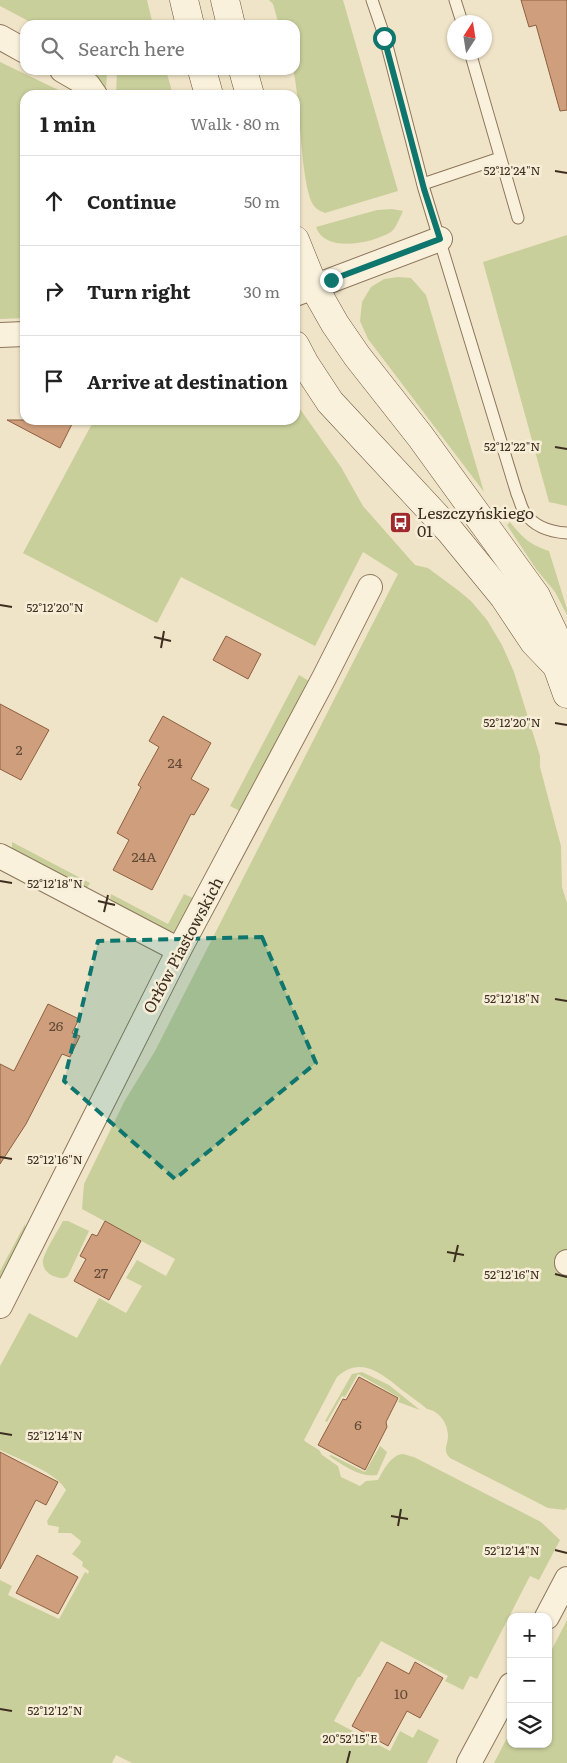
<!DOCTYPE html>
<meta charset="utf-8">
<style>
:root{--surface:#fff;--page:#f2f2f2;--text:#222;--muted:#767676;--line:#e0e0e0}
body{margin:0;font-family:Literata,serif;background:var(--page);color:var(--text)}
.controls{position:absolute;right:15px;bottom:15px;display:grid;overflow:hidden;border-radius:10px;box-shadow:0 1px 4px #0004}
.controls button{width:45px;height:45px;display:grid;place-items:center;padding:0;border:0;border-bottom:1px solid var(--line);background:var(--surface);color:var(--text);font:25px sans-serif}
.compass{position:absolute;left:447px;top:15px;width:45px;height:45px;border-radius:50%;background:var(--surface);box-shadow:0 1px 4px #0004;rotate:12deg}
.stop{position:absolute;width:15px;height:15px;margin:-11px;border:4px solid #0f766e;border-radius:50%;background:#fff}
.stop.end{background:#0f766e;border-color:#fff;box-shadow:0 1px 5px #0008}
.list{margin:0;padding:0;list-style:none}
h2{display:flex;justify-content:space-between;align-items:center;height:65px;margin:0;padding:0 20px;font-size:21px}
h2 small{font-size:16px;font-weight:400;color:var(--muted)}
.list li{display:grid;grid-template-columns:32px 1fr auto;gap:15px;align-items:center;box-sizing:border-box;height:90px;padding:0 20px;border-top:1px solid var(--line)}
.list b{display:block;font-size:19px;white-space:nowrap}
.list em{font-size:16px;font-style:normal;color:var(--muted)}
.icon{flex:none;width:28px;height:28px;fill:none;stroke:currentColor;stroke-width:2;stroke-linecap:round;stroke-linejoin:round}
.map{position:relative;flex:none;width:567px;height:1763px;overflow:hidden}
.search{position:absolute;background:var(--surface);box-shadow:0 1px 4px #0004;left:20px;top:20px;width:280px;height:55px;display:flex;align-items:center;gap:12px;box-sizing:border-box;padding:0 18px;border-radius:15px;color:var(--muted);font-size:19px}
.panel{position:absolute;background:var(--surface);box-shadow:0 1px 4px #0004;left:20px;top:90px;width:280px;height:335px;border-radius:15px}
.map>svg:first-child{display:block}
.green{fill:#c9cf9b}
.building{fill:#cf9f7d;stroke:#8d5f41}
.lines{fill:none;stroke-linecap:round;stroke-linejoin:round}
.lane-casing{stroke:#8d765c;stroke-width:13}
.street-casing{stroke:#8d765c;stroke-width:26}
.secondary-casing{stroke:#6f573f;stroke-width:29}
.lane{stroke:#faf1dc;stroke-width:11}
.street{stroke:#faf1dc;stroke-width:24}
.secondary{stroke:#faf1dc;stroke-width:28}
.route{stroke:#0f766e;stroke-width:6}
.marked{fill:#0f766e;fill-opacity:0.2;stroke:#0f766e;stroke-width:4;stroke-dasharray:10 6;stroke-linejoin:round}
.ticks{fill:none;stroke:#3d2e20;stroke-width:2}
.labels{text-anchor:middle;stroke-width:5;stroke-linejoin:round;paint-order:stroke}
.number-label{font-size:14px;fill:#624a37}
.poi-label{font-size:16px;fill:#3d2e20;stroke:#f7eed8;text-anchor:start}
.street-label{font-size:16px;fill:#3d2e20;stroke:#f7eed8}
.ticks-label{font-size:12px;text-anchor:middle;fill:#3d2e20;stroke:#f7eed8;stroke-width:5;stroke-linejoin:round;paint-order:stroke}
</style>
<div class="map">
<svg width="567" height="1763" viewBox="0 0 567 1763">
<rect width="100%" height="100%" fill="#f0e4c8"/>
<!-- green -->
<g class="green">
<path d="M0 0H147L153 25H36L0 6Z"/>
<path d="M269 0H343L398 191 325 213C323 212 317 210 315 207 300 191 301 97 293 70H295V25H279L273 4Z"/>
<path d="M0 62 69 95H25V318L0 319Z"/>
<path d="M76 70H101L107 73 106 89Z"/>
<path d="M117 70H166L173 95H116Z"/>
<path d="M392 209 403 211C400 217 396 228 391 232 373 243 325 254 316 227L377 210Z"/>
<path d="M567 235V506L549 502 483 262Z"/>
<path d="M398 277 411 278 426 295 484 492 368 339 360 321 362 302 371 287 384 279Z"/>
<path d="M295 402 341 467 363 506 415 565 428 568 459 591 471 601 487 620 502 645 514 672 540 756V767L561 846 562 887 567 903V1507L565 1510 548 1508 450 1458C442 1450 448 1445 448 1436 448 1423 439 1411 427 1409 419 1402 410 1396 402 1390 382 1374 361 1355 337 1377L304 1440 306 1442 319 1450 322 1455 338 1466 341 1477 360 1486 366 1481 378 1480C383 1471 390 1456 402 1454 406 1454 411 1457 414 1457L541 1522 560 1540 539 1580 530 1576 477 1679 470 1676 463 1690 445 1681 448 1676 381 1641 360 1677H358L334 1721 390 1751 400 1731 413 1738 418 1729 439 1740 427 1763H132L116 1755 112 1763H0V1580L12 1586 8 1595 59 1619 85 1572 88 1574 89 1571 82 1566 83 1562 72 1554 80 1544 81 1541 71 1533H58L59 1527 48 1525 47 1521 66 1490C56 1472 18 1459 0 1450V1366L29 1313 77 1338 99 1298 126 1313 142 1286 126 1278 137 1260 166 1276 175 1259 82 1209 84 1184 124 1102 155 1051 398 574 363 552 315 646 181 577 157 623 23 553 94 420H295Z"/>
<path d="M510 522C523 538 529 544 549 551L567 609V615L555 592 536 569 507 525Z"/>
<path d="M299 675 309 681 240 811 230 806Z"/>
<path d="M12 842 90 883 87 888 12 848Z"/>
<path d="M111 894 168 924 184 894 193 898 174 935 110 900Z"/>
<path d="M63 1221H68L89 1231 68 1276C63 1280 59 1278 53 1276 47 1273 42 1268 43 1260 45 1251 58 1230 63 1221Z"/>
<path d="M25 1224 26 1235 0 1285V1271Z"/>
<path d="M362 1372 389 1385 420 1410 398 1402 400 1398 358 1374 345 1397 342 1396 327 1422 325 1421 352 1374Z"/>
<path d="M380 1446 387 1452 377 1475C360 1478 343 1465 329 1456L331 1455 365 1472Z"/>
<path d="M567 1620V1763H494L511 1730V1744H548V1657Z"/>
</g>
<!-- building -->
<g class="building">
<path d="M521 0H567V110L560 111 536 25 529 27Z"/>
<path d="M7 420H74L60 448Z"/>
<path d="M226 636 261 654 248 679 213 660Z"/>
<path d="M0 704 49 730 21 780 0 769Z"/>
<path d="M163 716 211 743 191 779 209 789 194 815 191 814 152 890 113 870 129 840 117 833 141 787 138 785 159 747 149 741Z"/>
<path d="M48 1004 79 1019 72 1033 80 1036 70 1057 62 1054 26 1124 0 1164V1064L14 1071Z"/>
<path d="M105 1221 141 1241 109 1300 74 1281 86 1259 80 1256 92 1234 97 1236Z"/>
<path d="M359 1377 398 1398 386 1422 387 1427 365 1470 318 1445 343 1399 346 1400Z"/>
<path d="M0 1452 58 1482 46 1505 36 1500 0 1569Z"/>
<path d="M37 1555 78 1577 58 1614 16 1593Z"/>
<path d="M387 1662 409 1674 415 1662 443 1678 420 1718 407 1711 388 1746 352 1726Z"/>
</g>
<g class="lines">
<defs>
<g id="lane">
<path d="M372 0 385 38 424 189 517 494C520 500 521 508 525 513 535 528 551 532 567 533"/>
<path d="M455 0 462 22"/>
<path d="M470 52 518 218"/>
<path d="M423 184 500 158"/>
</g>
<g id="street">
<path d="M0 37 25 51"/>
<path d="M62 70 88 85 95 95"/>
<path d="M295 294 440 239"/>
<path d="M0 335 25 334"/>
<path d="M0 856 179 950"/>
<path d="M567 1262V1263"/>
<path d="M0 1306 179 950 324 678 370 587"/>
<path d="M547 1617 567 1579"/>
<path d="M469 1763 511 1685"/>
</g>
<g id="secondary">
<path d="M184 0 190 25"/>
<path d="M225 0 231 25"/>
<path d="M202 70 209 95"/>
<path d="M243 70 250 95"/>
<path d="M295 240 314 287 335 324 357 356 420 436 536 596 554 634 557 666 567 694"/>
<path d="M295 345 305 364 330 402 450 531 504 597 534 642 557 666"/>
</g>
</defs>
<!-- lane casing -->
<use href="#lane" class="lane-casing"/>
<!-- street casing -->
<use href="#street" class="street-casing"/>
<!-- secondary casing -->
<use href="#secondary" class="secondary-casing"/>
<!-- lane -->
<use href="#lane" class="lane"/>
<!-- street -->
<use href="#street" class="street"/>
<!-- secondary -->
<use href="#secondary" class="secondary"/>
</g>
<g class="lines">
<!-- route -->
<path class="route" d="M331 280 440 239 424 189 384 38"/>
</g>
<!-- marked area -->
<path class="marked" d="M262 937 316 1063 175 1179 64 1081 98 941Z"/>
<!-- ticks -->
<path class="ticks" d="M555 171 567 173M555 447 567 449M0 605 12 607M154 637 171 641M161 648 164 631M555 723 567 725M0 881 12 883M98 901 115 905M104 912 108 895M555 999 567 1001M0 1157 12 1159M447 1252 464 1255M454 1262 458 1245M555 1274 567 1277M0 1433 12 1435M391 1516 408 1519M398 1526 401 1509M555 1550 567 1553M0 1709 12 1711M347 1763 350 1751"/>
<!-- icons -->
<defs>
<symbol id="bus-square" viewBox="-11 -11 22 22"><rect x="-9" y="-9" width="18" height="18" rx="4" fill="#9e2a2b" stroke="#f7eed8"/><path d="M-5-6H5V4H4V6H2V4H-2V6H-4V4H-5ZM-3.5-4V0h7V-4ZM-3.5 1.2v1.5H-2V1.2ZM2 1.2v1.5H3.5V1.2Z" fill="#fff"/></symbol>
</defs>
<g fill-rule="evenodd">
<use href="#bus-square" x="388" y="510" width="25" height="25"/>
</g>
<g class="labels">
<!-- number labels -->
<g class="number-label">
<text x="19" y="755">2</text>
<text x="175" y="768">24</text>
<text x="144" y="862">24A</text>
<text x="56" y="1031">26</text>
<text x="101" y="1278">27</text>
<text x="358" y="1430">6</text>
<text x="401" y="1699">10</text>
</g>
<!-- poi labels -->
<g class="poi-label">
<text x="417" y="519">Leszczyńskiego<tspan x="417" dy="18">01</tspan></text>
</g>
<!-- street labels -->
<g class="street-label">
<text transform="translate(183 945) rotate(-62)" y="6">Orłów Piastowskich</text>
</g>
</g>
<g class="ticks-label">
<text x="512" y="175">52°12'24"N</text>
<text x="512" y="451">52°12'22"N</text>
<text x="55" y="612">52°12'20"N</text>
<text x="512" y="727">52°12'20"N</text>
<text x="55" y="888">52°12'18"N</text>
<text x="512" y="1003">52°12'18"N</text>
<text x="55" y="1164">52°12'16"N</text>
<text x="512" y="1279">52°12'16"N</text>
<text x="55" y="1440">52°12'14"N</text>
<text x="512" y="1555">52°12'14"N</text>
<text x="55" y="1715">52°12'12"N</text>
<text x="350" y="1743">20°52'15"E</text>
</g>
</svg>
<div class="controls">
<button>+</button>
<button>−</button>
<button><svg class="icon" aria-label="layers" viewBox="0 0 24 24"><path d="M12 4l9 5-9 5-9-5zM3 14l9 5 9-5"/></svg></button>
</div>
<svg class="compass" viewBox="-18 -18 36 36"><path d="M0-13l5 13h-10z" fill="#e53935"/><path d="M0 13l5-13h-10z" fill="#767676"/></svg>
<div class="stop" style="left:384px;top:38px"></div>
<div class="stop end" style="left:331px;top:280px"></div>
<div class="search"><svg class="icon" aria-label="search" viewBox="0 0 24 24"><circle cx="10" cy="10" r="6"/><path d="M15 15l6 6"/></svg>Search here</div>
<section class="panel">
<h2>1 min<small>Walk · 80 m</small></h2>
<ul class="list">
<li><svg class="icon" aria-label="ahead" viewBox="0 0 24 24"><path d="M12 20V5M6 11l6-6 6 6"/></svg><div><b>Continue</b></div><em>50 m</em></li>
<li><svg class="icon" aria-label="right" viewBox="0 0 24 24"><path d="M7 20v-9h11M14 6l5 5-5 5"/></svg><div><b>Turn right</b></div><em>30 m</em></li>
<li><svg class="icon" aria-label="arrive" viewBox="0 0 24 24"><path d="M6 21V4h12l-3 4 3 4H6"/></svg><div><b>Arrive at destination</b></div></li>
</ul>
</section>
</div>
